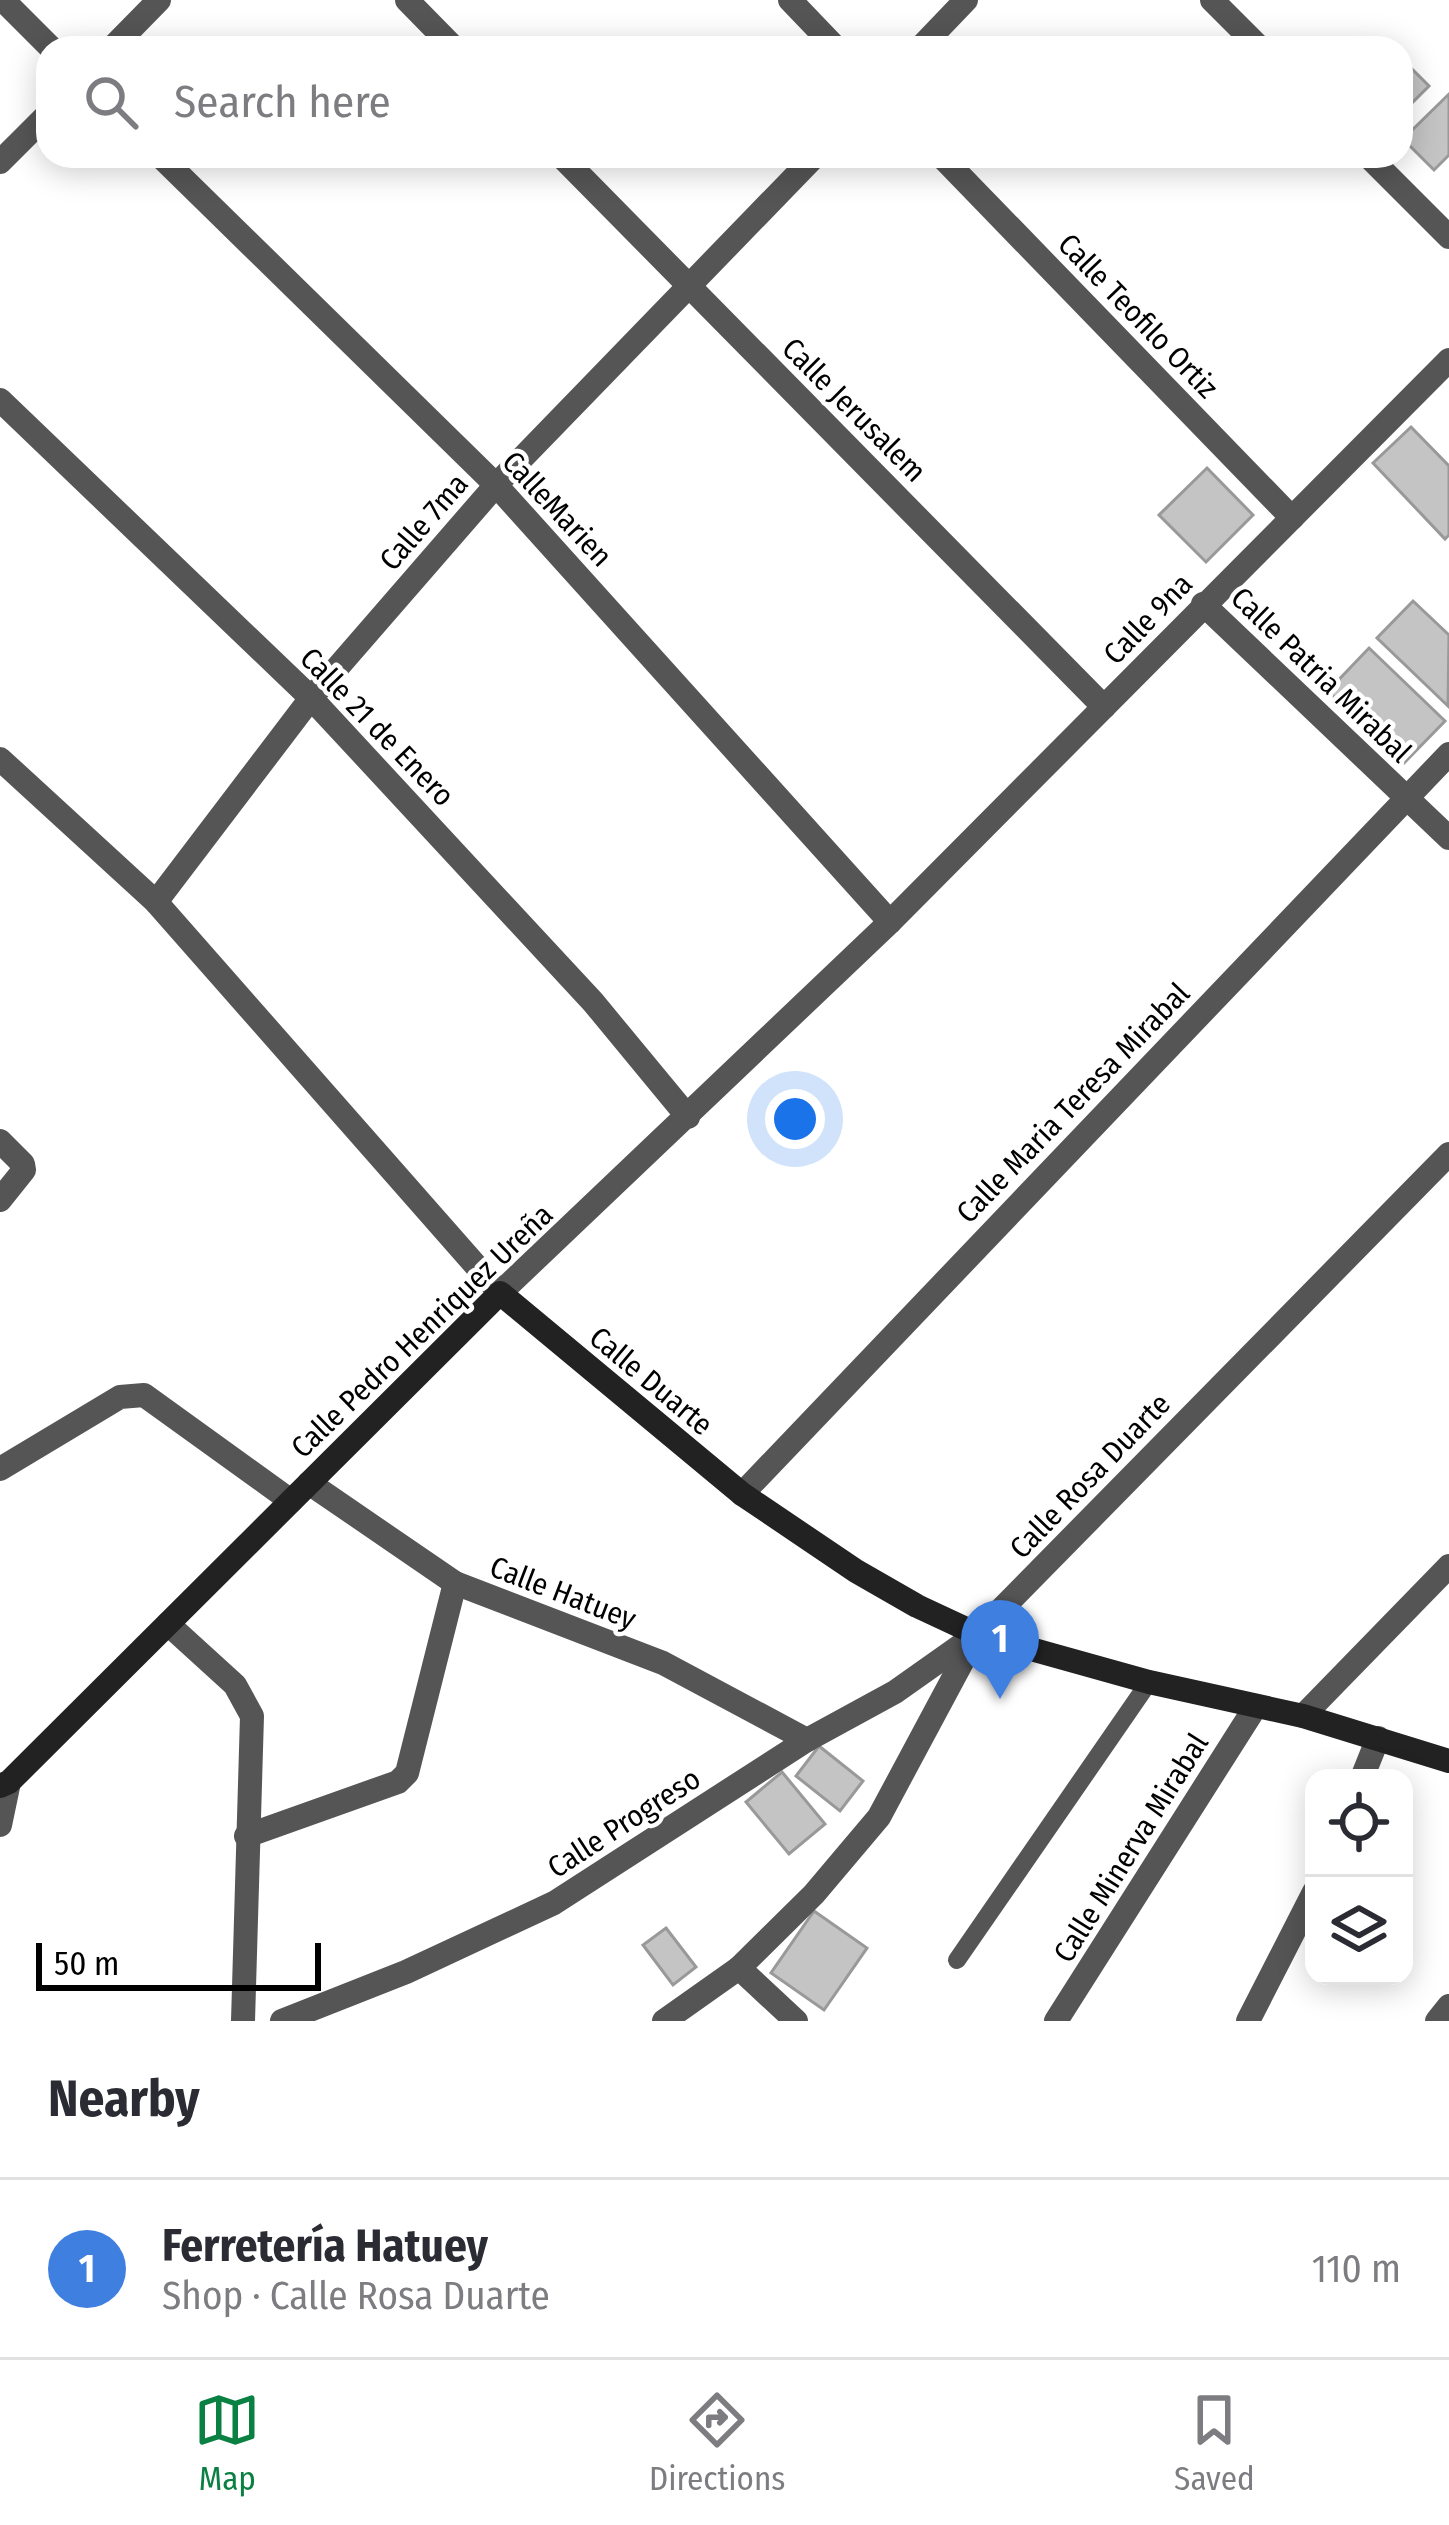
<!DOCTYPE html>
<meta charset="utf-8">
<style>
:root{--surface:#fff;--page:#f7f7f7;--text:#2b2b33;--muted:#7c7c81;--line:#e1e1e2;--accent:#0b8043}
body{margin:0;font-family:"Fira Sans Condensed",sans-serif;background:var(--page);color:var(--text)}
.controls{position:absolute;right:36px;bottom:36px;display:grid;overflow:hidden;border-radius:24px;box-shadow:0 6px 30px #0003}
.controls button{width:108px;height:108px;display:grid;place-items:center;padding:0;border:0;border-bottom:3px solid var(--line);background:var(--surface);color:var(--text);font:60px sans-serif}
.scale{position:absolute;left:36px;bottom:30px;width:285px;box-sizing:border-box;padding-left:12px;border:6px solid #000;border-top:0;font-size:33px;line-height:42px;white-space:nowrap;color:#000;-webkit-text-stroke:9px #fff;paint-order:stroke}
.you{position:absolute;left:795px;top:1119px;width:42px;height:42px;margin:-30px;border:9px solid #fff;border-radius:50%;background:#1a73e8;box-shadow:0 0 0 18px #1a73e833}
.badge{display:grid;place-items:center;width:78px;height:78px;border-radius:50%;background:var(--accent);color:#fff;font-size:39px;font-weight:700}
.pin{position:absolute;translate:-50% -99px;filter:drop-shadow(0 3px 6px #0008)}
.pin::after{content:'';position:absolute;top:63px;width:42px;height:36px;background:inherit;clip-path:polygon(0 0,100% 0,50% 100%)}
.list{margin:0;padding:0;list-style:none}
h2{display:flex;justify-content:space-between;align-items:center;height:156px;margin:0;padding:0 48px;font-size:51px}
h2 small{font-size:39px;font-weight:400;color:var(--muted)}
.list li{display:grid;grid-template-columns:78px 1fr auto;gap:36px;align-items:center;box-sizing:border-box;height:180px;padding:0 48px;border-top:3px solid var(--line)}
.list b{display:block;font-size:45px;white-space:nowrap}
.list p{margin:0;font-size:39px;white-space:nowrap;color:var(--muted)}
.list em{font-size:39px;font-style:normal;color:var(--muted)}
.icon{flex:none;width:66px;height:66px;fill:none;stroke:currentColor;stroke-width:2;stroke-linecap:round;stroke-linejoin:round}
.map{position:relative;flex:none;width:1449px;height:2021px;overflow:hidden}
.search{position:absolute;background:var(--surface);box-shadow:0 6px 30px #0003;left:36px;right:36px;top:36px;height:132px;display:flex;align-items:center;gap:30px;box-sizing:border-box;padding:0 42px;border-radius:36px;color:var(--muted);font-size:45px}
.sheet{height:336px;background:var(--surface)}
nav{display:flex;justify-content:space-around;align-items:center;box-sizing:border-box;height:168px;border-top:3px solid var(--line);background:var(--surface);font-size:33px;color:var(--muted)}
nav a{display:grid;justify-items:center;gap:6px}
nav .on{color:var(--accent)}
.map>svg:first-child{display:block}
.building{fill:#c4c4c4;stroke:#999;stroke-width:3}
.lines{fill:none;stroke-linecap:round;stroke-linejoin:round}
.lane{stroke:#555;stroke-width:18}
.street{stroke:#555;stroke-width:24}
.secondary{stroke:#222;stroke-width:24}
.labels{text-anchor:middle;stroke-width:9;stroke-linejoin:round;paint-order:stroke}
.street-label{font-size:30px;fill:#000;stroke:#fff}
</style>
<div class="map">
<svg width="1449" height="2021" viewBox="0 0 1449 2021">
<rect width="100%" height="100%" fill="#fff"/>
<!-- building -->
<g class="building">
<path d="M1406 63 1429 86 1401 114V68Z"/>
<path d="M1449 94V155L1434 170 1403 139Z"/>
<path d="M1411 427 1449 466V535L1445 539 1373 463Z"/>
<path d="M1207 468 1253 515 1206 562 1159 515Z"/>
<path d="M1413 601 1449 635 1448 706 1377 638Z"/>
<path d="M1369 648 1445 721 1404 763 1328 691Z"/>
<path d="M819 1746 863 1781 840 1811 796 1776Z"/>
<path d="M782 1772 825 1824 789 1854 746 1802Z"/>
<path d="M814 1911 867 1948 824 2010 771 1973Z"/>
<path d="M666 1928 696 1967 673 1985 643 1945Z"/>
</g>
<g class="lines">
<!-- lane -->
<path class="lane" d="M957 1960 1149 1682"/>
<!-- street -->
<g class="street">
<path d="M3 0 51 48"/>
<path d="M407 0 454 48"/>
<path d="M790 0 836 48"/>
<path d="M1212 0 1260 48"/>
<path d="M112 48 159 0"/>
<path d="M920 48 966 0"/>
<path d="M160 156 496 485 890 922"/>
<path d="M561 156 1104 707"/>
<path d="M941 156 1292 518"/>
<path d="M1368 156 1449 237"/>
<path d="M0 162 48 114"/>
<path d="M0 400 311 698 593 1002 688 1117"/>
<path d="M1203 604 1449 838"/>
<path d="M0 759 156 902 500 1293 890 922 1449 360"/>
<path d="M156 902 311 698 496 485 815 156"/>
<path d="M0 1141 23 1164 24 1170 0 1200"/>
<path d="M0 1469 120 1397 144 1395 291 1501"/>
<path d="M309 1483 455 1583 663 1663 807 1740"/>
<path d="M742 1494 1449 754"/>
<path d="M168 1624 235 1685 252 1716 243 2021"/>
<path d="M1303 1716 1449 1566"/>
<path d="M1362 1778 1378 1738"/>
<path d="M0 1825 9 1782"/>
<path d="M246 1836 398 1782 407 1773 455 1583"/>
<path d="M739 1968 796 2021"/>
<path d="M282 2021 406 1972 554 1903 807 1740 895 1692 970 1639"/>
<path d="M664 2021 739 1968 814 1894 879 1817 977 1634 1449 1154"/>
<path d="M1056 2021 1256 1706"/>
<path d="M1248 2021 1314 1892"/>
<path d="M1437 2021 1449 2006"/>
</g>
<!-- secondary -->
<path class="secondary" d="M0 1786 9 1782 500 1293 742 1494 856 1571 917 1606 977 1634 1149 1682 1303 1716 1449 1761"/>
</g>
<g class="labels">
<!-- street labels -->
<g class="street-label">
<text transform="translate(1138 316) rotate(46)" y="10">Calle Teofilo Ortiz</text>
<text transform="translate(854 410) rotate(45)" y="10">Calle Jerusalem</text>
<text transform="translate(557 509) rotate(47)" y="10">CalleMarien</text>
<text transform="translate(424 522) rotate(-49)" y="10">Calle 7ma</text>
<text transform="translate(1148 619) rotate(-46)" y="10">Calle 9na</text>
<text transform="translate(1321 675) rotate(44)" y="10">Calle Patria Mirabal</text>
<text transform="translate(377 727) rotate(46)" y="10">Calle 21 de Enero</text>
<text transform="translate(1073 1103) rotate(-46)" y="10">Calle Maria Teresa Mirabal</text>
<text transform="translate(422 1331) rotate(-44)" y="10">Calle Pedro Henriquez Ureña</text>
<text transform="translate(651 1381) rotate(40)" y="10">Calle Duarte</text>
<text transform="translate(1090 1476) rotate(-46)" y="10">Calle Rosa Duarte</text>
<text transform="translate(563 1593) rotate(21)" y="10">Calle Hatuey</text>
<text transform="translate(624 1823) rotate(-33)" y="10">Calle Progreso</text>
<text transform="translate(1131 1848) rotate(-58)" y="10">Calle Minerva Mirabal</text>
</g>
</g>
</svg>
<div class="controls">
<button><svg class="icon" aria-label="locate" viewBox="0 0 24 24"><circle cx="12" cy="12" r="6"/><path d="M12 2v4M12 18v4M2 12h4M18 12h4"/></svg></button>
<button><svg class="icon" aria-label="layers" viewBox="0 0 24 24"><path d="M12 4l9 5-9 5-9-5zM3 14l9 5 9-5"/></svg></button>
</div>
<div class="scale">50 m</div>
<div class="you"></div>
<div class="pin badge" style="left:1000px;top:1699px;background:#3f7fe0">1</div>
<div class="search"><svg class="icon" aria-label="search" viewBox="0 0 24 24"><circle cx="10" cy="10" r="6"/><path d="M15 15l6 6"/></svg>Search here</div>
</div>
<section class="sheet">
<h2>Nearby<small></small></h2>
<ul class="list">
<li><span class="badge" style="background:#3f7fe0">1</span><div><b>Ferretería Hatuey</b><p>Shop · Calle Rosa Duarte</p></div><em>110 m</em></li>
</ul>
</section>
<nav>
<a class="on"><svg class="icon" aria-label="map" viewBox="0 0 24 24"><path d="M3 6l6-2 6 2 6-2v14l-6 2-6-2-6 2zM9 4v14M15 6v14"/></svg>Map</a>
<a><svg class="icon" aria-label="directions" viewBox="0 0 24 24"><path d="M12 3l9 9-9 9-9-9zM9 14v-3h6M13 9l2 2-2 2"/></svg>Directions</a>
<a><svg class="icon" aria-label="saved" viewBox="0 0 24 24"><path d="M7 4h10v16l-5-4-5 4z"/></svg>Saved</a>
</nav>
